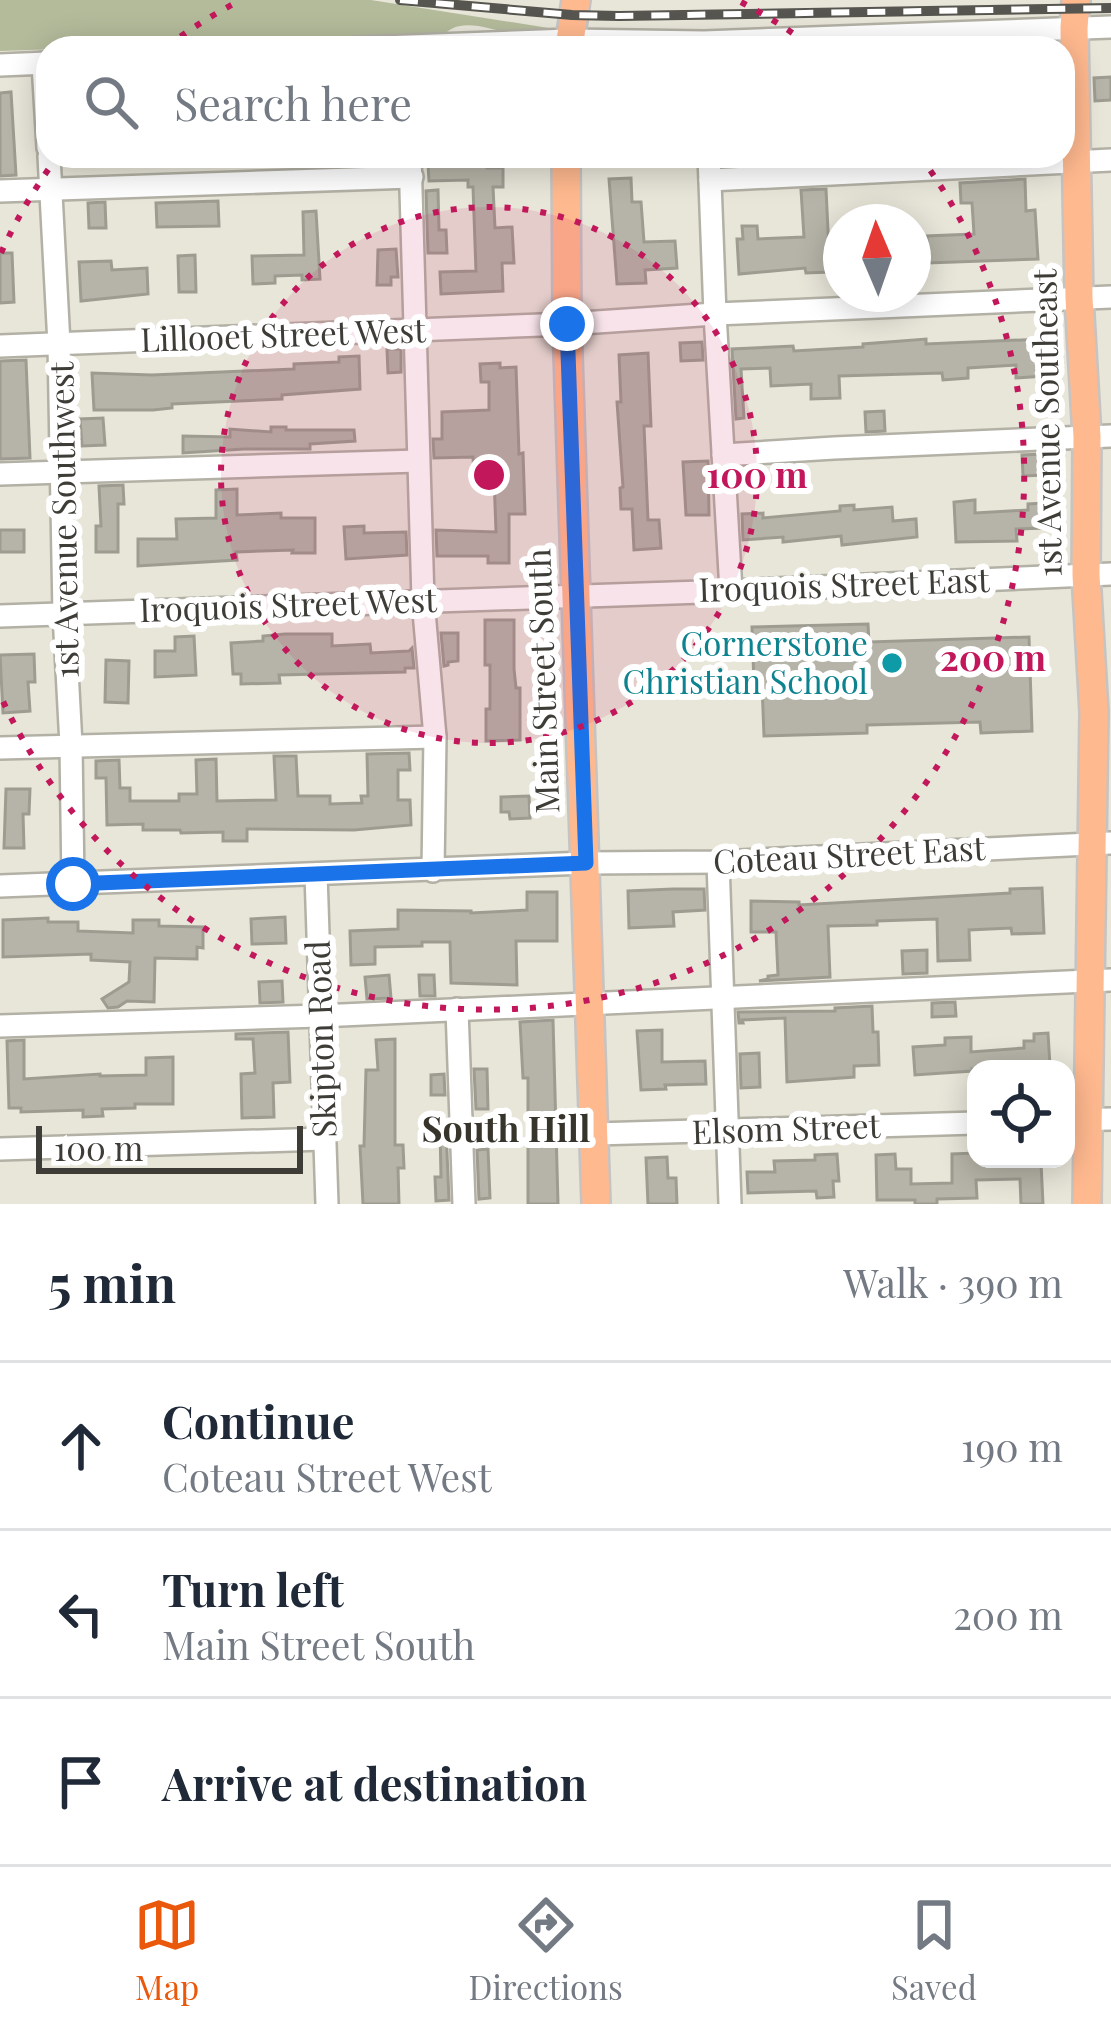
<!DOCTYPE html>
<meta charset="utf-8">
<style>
:root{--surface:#fff;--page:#f2f2f3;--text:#1f2937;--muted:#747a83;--line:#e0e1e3;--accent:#ea580c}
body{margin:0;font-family:"Playfair Display",serif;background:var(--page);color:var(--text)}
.controls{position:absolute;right:36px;bottom:36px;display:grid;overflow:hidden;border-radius:24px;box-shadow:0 6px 30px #0003}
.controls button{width:108px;height:108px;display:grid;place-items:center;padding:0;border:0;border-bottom:3px solid var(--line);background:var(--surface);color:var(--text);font:60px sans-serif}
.compass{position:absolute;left:823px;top:204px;width:108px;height:108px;border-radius:50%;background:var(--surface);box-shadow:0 6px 30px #0003;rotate:358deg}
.scale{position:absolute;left:36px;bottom:30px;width:267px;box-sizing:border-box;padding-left:12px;border:6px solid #3d3c37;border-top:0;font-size:33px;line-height:42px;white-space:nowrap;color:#3d3c37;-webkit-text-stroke:9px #fff;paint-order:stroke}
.stop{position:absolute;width:36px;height:36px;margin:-27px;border:9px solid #1a73e8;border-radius:50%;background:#fff}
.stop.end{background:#1a73e8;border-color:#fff;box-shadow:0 3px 12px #0008}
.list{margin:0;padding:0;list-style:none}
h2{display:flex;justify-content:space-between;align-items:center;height:156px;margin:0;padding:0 48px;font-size:51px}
h2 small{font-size:39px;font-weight:400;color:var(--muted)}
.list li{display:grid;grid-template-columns:78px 1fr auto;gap:36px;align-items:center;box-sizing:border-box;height:168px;padding:0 48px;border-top:3px solid var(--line)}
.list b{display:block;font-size:45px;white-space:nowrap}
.list p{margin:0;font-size:39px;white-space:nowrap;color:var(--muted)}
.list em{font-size:39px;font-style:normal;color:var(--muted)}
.icon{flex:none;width:66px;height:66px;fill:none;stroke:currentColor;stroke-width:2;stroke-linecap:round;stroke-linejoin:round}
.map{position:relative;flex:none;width:1111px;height:1204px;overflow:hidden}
.search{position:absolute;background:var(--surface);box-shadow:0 6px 30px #0003;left:36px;right:36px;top:36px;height:132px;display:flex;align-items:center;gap:30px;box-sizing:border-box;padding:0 42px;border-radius:36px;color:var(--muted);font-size:45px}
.sheet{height:660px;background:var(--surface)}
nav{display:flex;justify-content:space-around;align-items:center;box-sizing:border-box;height:168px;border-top:3px solid var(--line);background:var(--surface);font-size:33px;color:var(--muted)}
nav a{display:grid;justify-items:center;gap:6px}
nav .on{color:var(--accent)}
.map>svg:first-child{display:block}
.green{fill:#b4bb9b}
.building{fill:#b6b4a8;stroke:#9e9c91;stroke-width:3}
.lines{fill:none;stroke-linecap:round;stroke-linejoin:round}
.minor-casing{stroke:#b3b1a5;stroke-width:26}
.major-casing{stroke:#c5c4c3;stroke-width:32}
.minor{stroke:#fff;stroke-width:21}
.major{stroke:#ffb98f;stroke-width:27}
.rail-casing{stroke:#56554f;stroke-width:10}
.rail{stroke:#fff;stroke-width:6;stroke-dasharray:18;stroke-linecap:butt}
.route{stroke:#1a73e8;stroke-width:15}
.ring{fill:none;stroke:#c2185b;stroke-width:6;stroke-dasharray:6 12}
.culture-dot{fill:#0f9aa8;stroke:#fff;stroke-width:4.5}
.labels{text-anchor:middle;stroke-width:12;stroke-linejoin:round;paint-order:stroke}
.street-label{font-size:33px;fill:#3d3c37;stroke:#fff}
.culture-label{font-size:33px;fill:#0d838f;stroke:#fff;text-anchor:end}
.neighbourhood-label{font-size:36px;font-weight:bold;fill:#36342b;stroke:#fff}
.centre{fill:#c2185b;stroke:#fff;stroke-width:6}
.ring-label{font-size:36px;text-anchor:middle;font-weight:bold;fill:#c2185b;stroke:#fff;stroke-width:12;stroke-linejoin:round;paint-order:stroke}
</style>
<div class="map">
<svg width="1111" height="1204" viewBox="0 0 1111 1204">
<rect width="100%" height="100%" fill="#e8e5d9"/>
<!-- green -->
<path class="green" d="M0 0H371L555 29 550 34C539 35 528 36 518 35 493 31 457 13 441 39L314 43 285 38 237 43 0 51Z"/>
<!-- building -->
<g class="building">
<path d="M1111 77V100L1095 101 1094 78Z"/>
<path d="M11 92 16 175 0 176V93Z"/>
<path d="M487 161V168H503V187H493L495 228 512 227 514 263H502L503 291 441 294 440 272 476 271 473 187H468V180L429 181 428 164Z"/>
<path d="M631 178 632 202H641L644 242 675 241 677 268 645 270 646 283 617 284 609 179Z"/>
<path d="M1025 179 1026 211 1035 210 1038 259 928 263 927 236 974 234 972 203H961L960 183Z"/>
<path d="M826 189 830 272 806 273 805 268 739 274 737 239H743L742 226H757L758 239 804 237 801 190Z"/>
<path d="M438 190 439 230H446L447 253H428L426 191Z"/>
<path d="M218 201 219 226 157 227 156 203Z"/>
<path d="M105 202 106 228H89L88 203Z"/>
<path d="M316 211 320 279 302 280V275L275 276V283L253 284 252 256 304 255 303 212Z"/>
<path d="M396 249 398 277H391V285H377L378 250Z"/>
<path d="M0 253H12L14 302 0 303Z"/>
<path d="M195 255 196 292H179L178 256Z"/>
<path d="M111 261 112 270 147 268 148 294 81 301 79 262Z"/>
<path d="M926 339V344L1043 339 1045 376 1016 378V365L968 368V378L943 380 942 373 839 376 840 398 811 399V384L771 386 770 368 741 369 744 418 736 419 732 349 793 346 794 351 863 347V344Z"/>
<path d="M702 342 703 360 681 361 680 343Z"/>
<path d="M387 349H401V372L388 373Z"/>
<path d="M648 353 651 426H644L648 520H659L661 548 634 550 632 509H621L620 488 623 487 617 402H621L619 355Z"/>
<path d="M359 356 360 389 282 395V399L172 404V408L153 410H94L92 373 152 375 294 369V364L339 362V357Z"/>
<path d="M26 360 30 458 0 459V361Z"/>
<path d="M500 363V368L516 367 519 454 523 453 525 514H509V563H488V556H437L436 530 496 532 494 476 474 477 473 457 434 458 433 439H442V412L489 410V382H481L480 364Z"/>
<path d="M884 411 885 431 866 432 865 412Z"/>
<path d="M103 418 105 445 82 446 80 419Z"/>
<path d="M271 427H286V430H354L355 441 310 444V449H244L183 453V436L230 437V429L271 432Z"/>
<path d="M1043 454 1044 475 1023 476 1022 455Z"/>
<path d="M708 461 709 515H686L683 462Z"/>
<path d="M123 485 124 504H118V552H96V526H101L99 486Z"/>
<path d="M237 489V515L281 513V518H315V553H292L293 550 236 552 237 560 138 566V539H177L176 519 216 518V490Z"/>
<path d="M975 500V513L1028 510V504L1045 503 1047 528 1016 529 1017 541 956 542 954 502Z"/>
<path d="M854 505V510L892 507 893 521 916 519 917 537 842 545 841 536 783 542V537L743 540 742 514 763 513V518L840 511V506Z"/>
<path d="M364 526V533L406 532 407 555 346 559 344 527Z"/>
<rect x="0" y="530" width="24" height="22"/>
<path d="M485 620H514V669L516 688H520V740L486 741V709H490V665H485Z"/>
<path d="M868 624 869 642 1029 637 1032 731 981 733 980 722 867 725V733L764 736 762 684 754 685 752 627Z"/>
<path d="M441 633H458V661L448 662V665L444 666Z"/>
<path d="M285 634H332V646L370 644 371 653 409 651 412 648 414 668H405V672L279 675 280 683 241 684V674H233L231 643 263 641V636Z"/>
<path d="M194 636 196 675 155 677V651H175V637Z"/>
<path d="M34 654 35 682H28L30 711 3 713 0 655Z"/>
<path d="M106 660 129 661 128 703 105 702Z"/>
<path d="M409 753 410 770H398V800H410L411 825 354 830 247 829V841H223V832L181 833 180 830H143V824L107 825 106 778H96V761L119 760 120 788H130V801H179V794H197L196 760 216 759 217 801 276 800 274 756H296L298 796H330V804L362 803 361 796H368L367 754Z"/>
<path d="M6 789H30L29 814H23L24 848H4Z"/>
<path d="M529 796 530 818 510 819 509 812H501V797Z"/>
<path d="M1042 888 1044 933 1012 934 1011 928 969 930 970 960 938 961 937 919 877 921V925L828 926 830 977 759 981 768 979V976L778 975 776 932H751V901L799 902V905L1010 893V889Z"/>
<path d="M673 889H704L705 910 673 912 674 926 629 928 628 891Z"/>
<path d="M527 892H557V941H516L517 985 451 983 450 942H422V946L375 947V964L351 965 350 931 398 929V910L471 911V913L527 910Z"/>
<path d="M285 917 286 943 252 944 251 919Z"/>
<path d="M48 918V922H78V931L133 933V920H159V926L203 927V948L197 947V959L155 958 154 1002 127 1001 118 1007 108 1008 102 999 129 982 130 962 91 960V954L3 957V920Z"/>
<path d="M927 950V973L903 974 902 951Z"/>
<path d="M389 975 391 998 367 999 365 977Z"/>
<path d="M419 975H434L435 996H420Z"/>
<path d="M282 981 283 1002 260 1003 259 982Z"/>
<path d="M955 1002 956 1016 932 1017V1003Z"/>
<path d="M872 1006 873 1032H878L879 1065 854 1066V1077L787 1082 785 1018 742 1020 743 1023H739L738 1012 835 1011V1008Z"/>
<path d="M553 1020 558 1204H528V1078H523L520 1022Z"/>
<path d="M662 1030V1062L705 1061 706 1084 665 1085 666 1089 641 1090 637 1031Z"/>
<path d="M288 1032 290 1082 273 1083 274 1117 242 1118 241 1074 255 1073 253 1039H236V1034Z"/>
<path d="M1048 1033 1050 1066 972 1069V1071L915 1075 913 1047 945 1045V1038L971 1037V1052L1024 1048V1041H1034V1034Z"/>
<path d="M395 1039V1145H403L404 1168H398L399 1204H363L360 1146H364L366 1070H378L376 1040Z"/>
<path d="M24 1040V1079L100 1074V1076L146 1075V1058L173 1057V1104H135V1108L102 1109 103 1116 83 1117V1110L21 1112V1108H9L7 1041Z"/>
<path d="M759 1053 760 1087 741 1088 740 1054Z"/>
<path d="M474 1069H487L488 1109H476Z"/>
<path d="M444 1074 445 1095H431V1075Z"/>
<path d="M440 1129H446L449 1200 436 1201 435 1177H441Z"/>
<path d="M488 1149 490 1198 479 1199 477 1150Z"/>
<path d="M976 1153V1159H1014V1164L1041 1163 1043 1204H1021L1020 1179 976 1180 977 1198 937 1199V1204H915V1200H877L876 1155 895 1154 896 1169H911V1184L952 1183V1154Z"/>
<path d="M837 1154 839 1181H833L834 1197 817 1198 816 1191 748 1193 747 1172H775L774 1161 815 1160V1155Z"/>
<path d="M667 1157 668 1178H676L677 1204H648L646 1158Z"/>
</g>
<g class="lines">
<defs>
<g id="minor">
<path d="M355 48 569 40 704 42 1111 27"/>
<path d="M43 63 48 148"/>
<path d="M0 65 48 63"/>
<path d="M49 156 59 344 64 614 71 745 73 884"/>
<path d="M410 156 423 600 435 737 433 871"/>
<path d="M709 156 715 314 731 591"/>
<path d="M710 180 1111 160"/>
<path d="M0 191 412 177"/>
<path d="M0 346 567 324 715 314 1111 297"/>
<path d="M723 455 834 448 1111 436"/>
<path d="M0 474 418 461"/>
<path d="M0 616 731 591 1111 574"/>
<path d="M0 748 435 737"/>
<path d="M718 862 730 1204"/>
<path d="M316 874 327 1204"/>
<path d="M0 886 586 863 718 862 1111 843"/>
<path d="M457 1009 464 1204"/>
<path d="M0 1026 320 1016 1111 980"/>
<path d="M1066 1120 1111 1119"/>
<path d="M595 1134 976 1123"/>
<path d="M0 1149 324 1139"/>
</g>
<g id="major">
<path d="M1076 0 1074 28 1079 298 1087 437 1086 575 1094 712 1087 1204"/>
<path d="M569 48 576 0"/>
<path d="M566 156 567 324 596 1204"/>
</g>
</defs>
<!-- minor casing -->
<use href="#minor" class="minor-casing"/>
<!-- major casing -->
<use href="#major" class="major-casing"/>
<!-- minor -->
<use href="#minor" class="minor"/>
<!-- major -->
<use href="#major" class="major"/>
<defs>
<path id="rail" d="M400 0 572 15 619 16 1111 8"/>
</defs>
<!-- rail casing -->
<use href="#rail" class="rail-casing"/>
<!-- rail -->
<use href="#rail" class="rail"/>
</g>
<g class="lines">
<!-- route -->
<path class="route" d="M73 884 586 863 567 324"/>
</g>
<!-- distance rings -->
<circle cx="489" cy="475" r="268" fill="#c2185b" fill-opacity=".12"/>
<g class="ring">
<circle cx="489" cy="475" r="268"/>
<path d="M1 253A536 536 0 0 1 58 156M166 47A536 536 0 0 1 237 2M741 2A536 536 0 0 1 812 47M920 156A536 536 0 1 1 1 697"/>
</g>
<!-- markers -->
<circle class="culture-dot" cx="892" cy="663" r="12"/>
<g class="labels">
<!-- street labels -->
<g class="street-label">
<text transform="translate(283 335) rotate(-2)" y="12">Lillooet Street West</text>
<text transform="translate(1047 423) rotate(-91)" y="12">1st Avenue Southeast</text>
<text transform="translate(64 520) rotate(-91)" y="12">1st Avenue Southwest</text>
<text transform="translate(844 585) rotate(-2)" y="12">Iroquois Street East</text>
<text transform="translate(288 605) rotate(-2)" y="12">Iroquois Street West</text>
<text transform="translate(543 681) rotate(-92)" y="12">Main Street South</text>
<text transform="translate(849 855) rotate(-3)" y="12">Coteau Street East</text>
<text transform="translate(321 1039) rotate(-92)" y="12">Skipton Road</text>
<text transform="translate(786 1129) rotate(-2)" y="12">Elsom Street</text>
</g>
<!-- culture labels -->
<g class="culture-label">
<text x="868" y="656">Cornerstone<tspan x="868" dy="38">Christian School</tspan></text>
</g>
<!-- neighbourhood labels -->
<g class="neighbourhood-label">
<text x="506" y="1142">South Hill</text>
</g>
</g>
<circle cx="489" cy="475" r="18" class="centre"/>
<g class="ring-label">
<text x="757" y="488">100 m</text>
<text x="993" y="671">200 m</text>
</g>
</svg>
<div class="controls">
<button><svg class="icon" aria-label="locate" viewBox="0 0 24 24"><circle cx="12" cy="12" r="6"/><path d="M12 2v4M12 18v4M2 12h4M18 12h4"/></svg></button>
</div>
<svg class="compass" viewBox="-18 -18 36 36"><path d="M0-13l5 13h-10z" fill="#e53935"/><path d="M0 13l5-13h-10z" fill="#747a83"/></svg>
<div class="scale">100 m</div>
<div class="stop" style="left:73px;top:884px"></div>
<div class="stop end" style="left:567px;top:324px"></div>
<div class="search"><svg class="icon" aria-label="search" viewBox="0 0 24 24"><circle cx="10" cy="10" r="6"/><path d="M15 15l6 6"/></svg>Search here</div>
</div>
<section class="sheet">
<h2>5 min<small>Walk · 390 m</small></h2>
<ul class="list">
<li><svg class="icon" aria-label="ahead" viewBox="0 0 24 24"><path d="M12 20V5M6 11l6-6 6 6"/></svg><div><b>Continue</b><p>Coteau Street West</p></div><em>190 m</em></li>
<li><svg class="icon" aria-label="left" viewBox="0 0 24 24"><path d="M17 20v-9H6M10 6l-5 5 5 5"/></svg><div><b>Turn left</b><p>Main Street South</p></div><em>200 m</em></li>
<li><svg class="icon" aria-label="arrive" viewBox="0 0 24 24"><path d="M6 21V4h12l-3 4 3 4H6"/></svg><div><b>Arrive at destination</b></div></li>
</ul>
</section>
<nav>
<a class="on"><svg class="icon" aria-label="map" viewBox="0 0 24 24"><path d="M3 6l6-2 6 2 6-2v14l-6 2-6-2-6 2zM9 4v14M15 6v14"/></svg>Map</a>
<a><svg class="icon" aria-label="directions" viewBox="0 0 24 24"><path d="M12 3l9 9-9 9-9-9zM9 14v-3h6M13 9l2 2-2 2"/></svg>Directions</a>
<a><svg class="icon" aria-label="saved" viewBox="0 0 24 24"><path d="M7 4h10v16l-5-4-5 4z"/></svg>Saved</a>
</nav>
